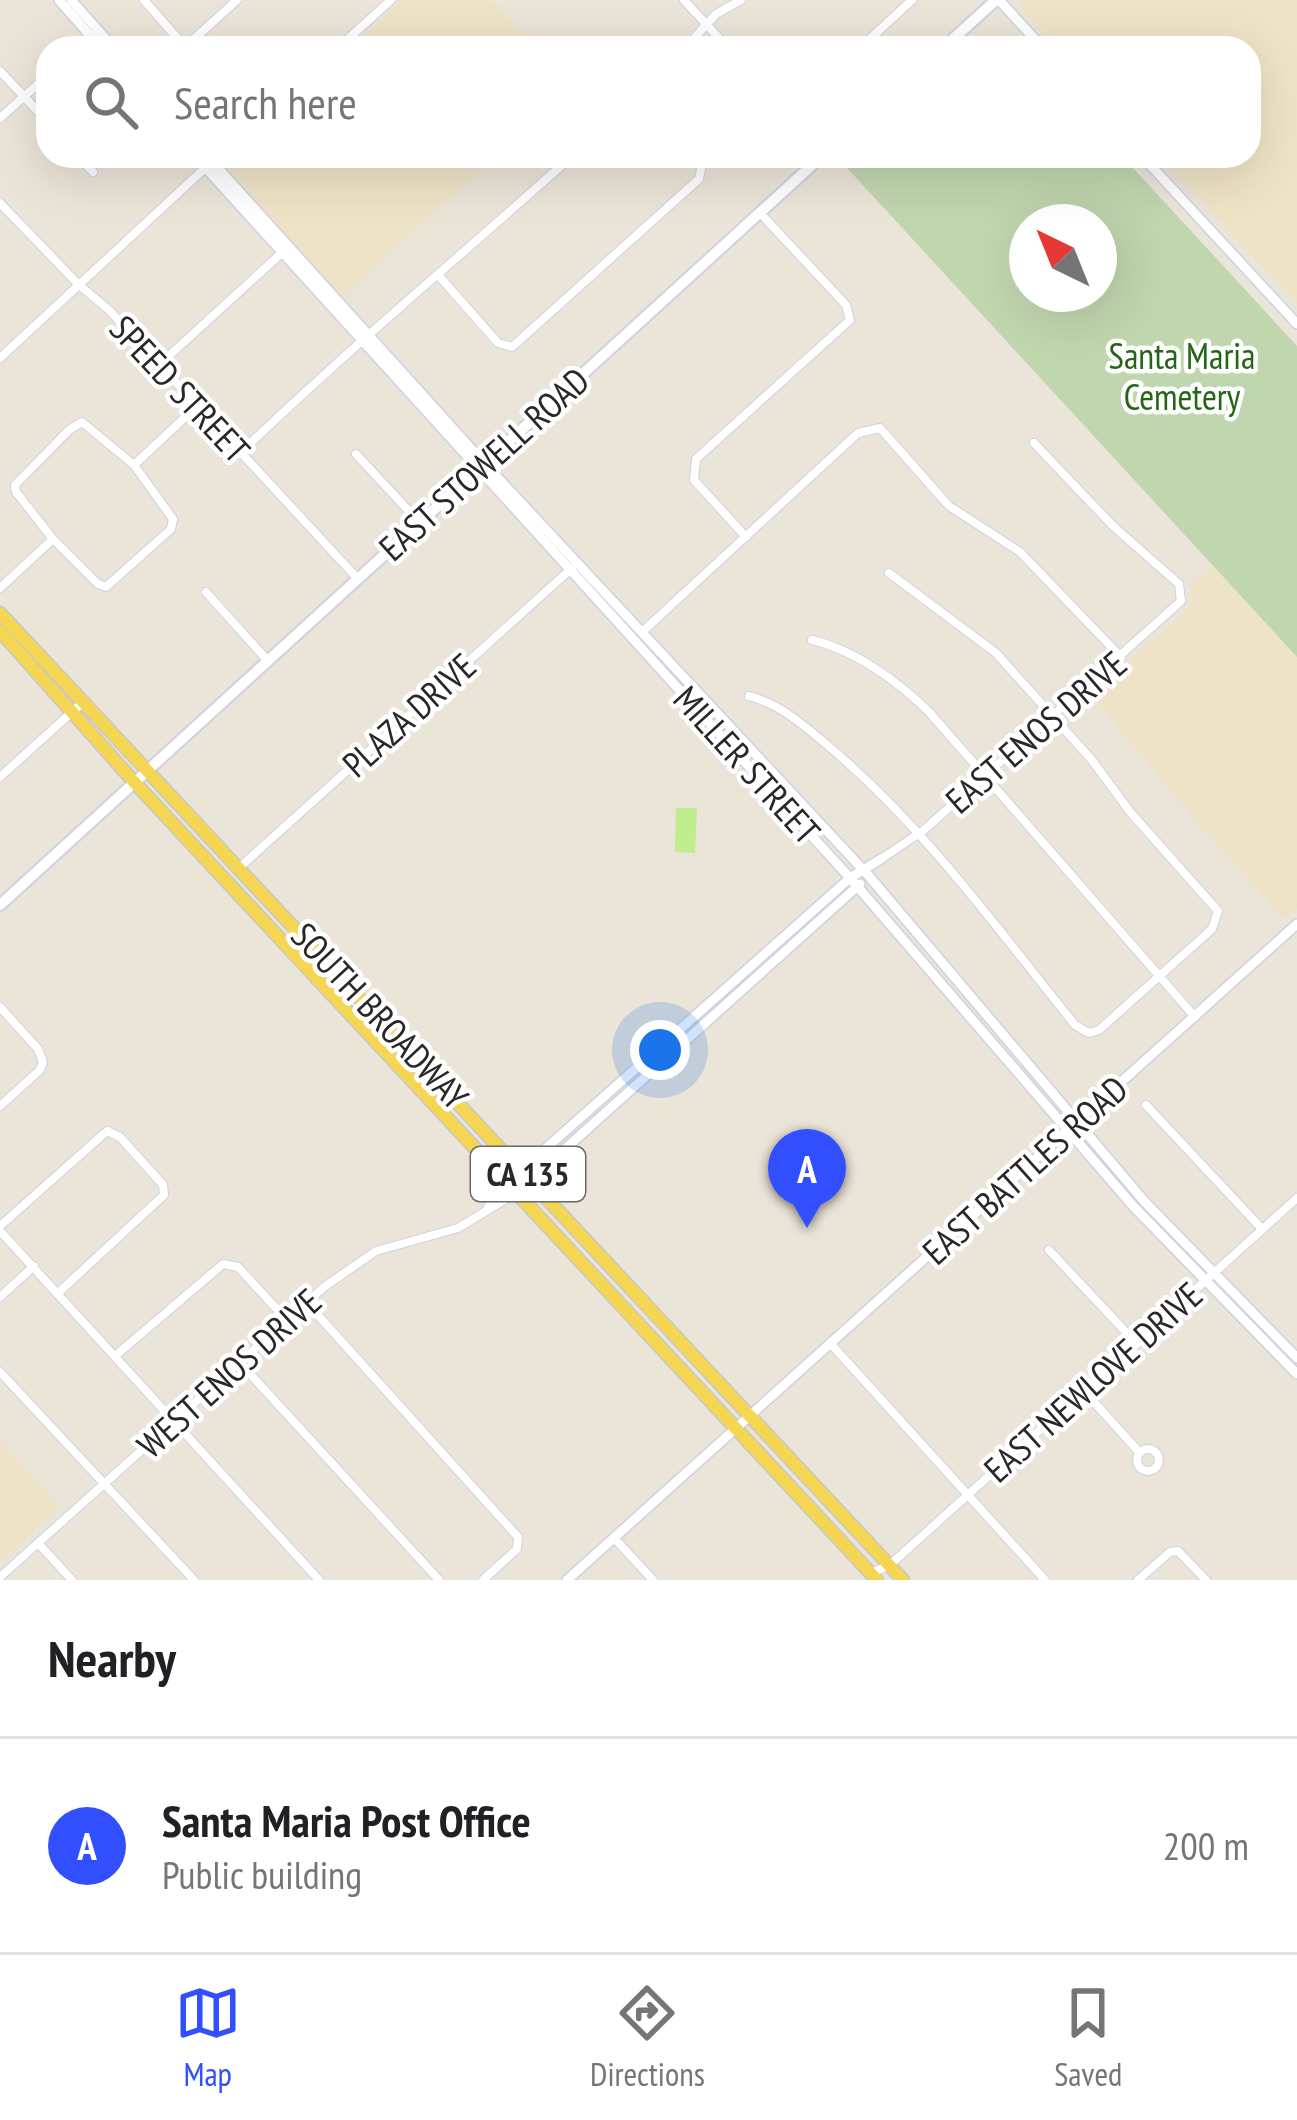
<!DOCTYPE html>
<style>
:root{--surface:#fff;--page:#f6f6f6;--text:#202124;--muted:#757577;--line:#e0e0e0;--accent:#314fff}
body{margin:0;font-family:"PT Sans Narrow",sans-serif;background:var(--page);color:var(--text)}
.compass{position:absolute;left:1009px;top:204px;width:108px;height:108px;border-radius:50%;background:var(--surface);box-shadow:0 12px 48px #0002;rotate:317deg}
.you{position:absolute;left:660px;top:1050px;width:42px;height:42px;margin:-30px;border:9px solid #fff;border-radius:50%;background:#1a73e8;box-shadow:0 0 0 18px #1a73e833}
.badge{display:grid;place-items:center;width:78px;height:78px;border-radius:50%;background:var(--accent);color:#fff;font-size:39px;font-weight:700}
.pin{position:absolute;translate:-50% -99px;filter:drop-shadow(0 3px 6px #0008)}
.pin::after{content:'';position:absolute;top:63px;width:42px;height:36px;background:inherit;clip-path:polygon(0 0,100% 0,50% 100%)}
.list{margin:0;padding:0;list-style:none}
h2{display:flex;justify-content:space-between;align-items:center;height:156px;margin:0;padding:0 48px;font-size:51px}
h2 small{font-size:39px;font-weight:400;color:var(--muted)}
.list li{display:grid;grid-template-columns:78px 1fr auto;gap:36px;align-items:center;box-sizing:border-box;height:216px;padding:0 48px;border-top:3px solid var(--line)}
.list b{display:block;font-size:45px;white-space:nowrap}
.list p{margin:0;font-size:39px;white-space:nowrap;color:var(--muted)}
.list em{font-size:39px;font-style:normal;color:var(--muted)}
.icon{flex:none;width:66px;height:66px;fill:none;stroke:currentColor;stroke-width:2;stroke-linecap:round;stroke-linejoin:round}
.map{position:relative;flex:none;width:1297px;height:1580px;overflow:hidden}
.search{position:absolute;background:var(--surface);box-shadow:0 12px 48px #0002;left:36px;right:36px;top:36px;height:132px;display:flex;align-items:center;gap:30px;box-sizing:border-box;padding:0 42px;border-radius:36px;color:var(--muted);font-size:45px}
.sheet{height:372px;background:var(--surface)}
nav{display:flex;justify-content:space-around;align-items:center;box-sizing:border-box;height:168px;border-top:3px solid var(--line);background:var(--surface);font-size:33px;color:var(--muted)}
nav a{display:grid;justify-items:center;gap:6px}
nav .on{color:var(--accent)}
.map>svg:first-child{display:block}
.education{fill:#eee3c6}
.cemetery{fill:#c0d6af;fill-rule:evenodd}
.pitch{fill:#c0ed8d}
.lines{fill:none;stroke-linecap:round;stroke-linejoin:round}
.minor-casing{stroke:#ced1e2;stroke-width:10}
.tertiary-casing{stroke:#ced1e2;stroke-width:12}
.secondary-casing{stroke:#ced1e2;stroke-width:14}
.primary-casing{stroke:#c7c7c7;stroke-width:15}
.minor{stroke:#fff;stroke-width:8}
.tertiary{stroke:#fff;stroke-width:9}
.secondary{stroke:#fff;stroke-width:10}
.primary{stroke:#f5d653;stroke-width:12}
.labels{text-anchor:middle;stroke-width:9;stroke-linejoin:round;paint-order:stroke}
.shield{fill:#fff;stroke:#686868;stroke-width:3}
.shield-label{font-size:33px;font-weight:bold;fill:#282828}
.park-label{font-size:36px;fill:#246616;stroke:#fff}
.street-label{font-size:36px;fill:#282828;stroke:#fff}
</style>
<div class="map">
<svg width="1297" height="1580" viewBox="0 0 1297 1580">
<rect width="100%" height="100%" fill="#ebe4d8"/>
<!-- education -->
<g class="education">
<path d="M403 0H492L536 48H351Z"/>
<path d="M1022 0H1297V303L1160 156H1249V48H1060L1022 7Z"/>
<path d="M233 156H496L341 297 224 167Z"/>
<path d="M1213 566 1297 657V907L1284 918 1182 805 1091 694 1188 610 1193 597 1191 586Z"/>
<path d="M0 1441 60 1507 0 1561Z"/>
</g>
<!-- cemetery -->
<path class="cemetery" d="M1122 156 1297 346V657L837 157ZM1027 222H1099V294H1027Z"/>
<!-- pitch -->
<path class="pitch" d="M676 808H697L695 853 675 852Z"/>
<g class="lines">
<defs>
<g id="minor">
<path d="M144 0 185 47"/>
<path d="M684 0 728 48"/>
<path d="M78 48 95 33"/>
<path d="M184 48 237 0"/>
<path d="M338 48 391 0"/>
<path d="M685 48 716 14 741 0"/>
<path d="M860 48 912 0"/>
<path d="M0 71 48 122"/>
<path d="M0 118 48 75"/>
<path d="M78 156 93 172"/>
<path d="M0 203 78 284 110 311 357 578"/>
<path d="M439 276 498 343 512 347 699 179 702 164 695 156"/>
<path d="M0 358 218 156"/>
<path d="M159 365 286 249"/>
<path d="M82 422 134 465 173 519 171 529 106 587 98 584 53 539 16 492 15 485 69 430Z"/>
<path d="M239 454C347 350 461 256 572 156"/>
<path d="M356 454 419 522"/>
<path d="M134 465 196 407"/>
<path d="M746 537 694 480 696 459 850 320 846 305 761 214"/>
<path d="M0 588 53 539"/>
<path d="M206 592 268 661"/>
<path d="M642 632 858 433 880 428 949 506 1020 552 1121 657"/>
<path d="M812 640C855 650 899 682 930 713L1195 1017"/>
<path d="M749 696C780 704 802 724 826 744 923 825 996 927 1075 1025L1089 1033 1099 1030 1212 929 1218 911 1131 813 1091 759 996 653 889 573"/>
<path d="M0 777 82 703"/>
<path d="M881 859 924 830 1181 601 1179 584 1114 527 1034 443"/>
<path d="M239 868 572 568"/>
<path d="M0 1007 38 1049 43 1062 40 1070 0 1106"/>
<path d="M1146 1105 1262 1229"/>
<path d="M488 1207 507 1183"/>
<path d="M0 1226 107 1131 120 1137 163 1185 164 1195 58 1293"/>
<path d="M0 1231 319 1580"/>
<path d="M1049 1250 1137 1344"/>
<path d="M0 1297 34 1266"/>
<path d="M306 1302 518 1537 517 1549 483 1580"/>
<path d="M830 1343 1045 1580"/>
<path d="M115 1356 223 1264 238 1267 286 1319"/>
<path d="M240 1363 439 1580"/>
<path d="M0 1372 194 1580"/>
<path d="M1084 1391 1140 1453"/>
<circle cx="1148" cy="1460" r="11"/>
<path d="M614 1538 653 1580"/>
<path d="M38 1543 72 1580"/>
<path d="M871 1573 890 1565 1297 1198"/>
<path d="M0 1577 324 1287 376 1251 458 1228 516 1193"/>
<path d="M1138 1580 1170 1552 1178 1551 1206 1580"/>
</g>
<g id="tertiary">
<path d="M59 0 101 48"/>
<path d="M71 0 114 48"/>
<path d="M999 0 1043 48"/>
<path d="M195 156 850 878 1134 1207 1297 1374"/>
<path d="M207 156 484 463 868 875 1144 1201 1297 1358"/>
<path d="M1142 156 1297 324"/>
<path d="M507 1183 850 878 881 859"/>
<path d="M516 1193 860 884"/>
<path d="M567 1580 1297 924"/>
</g>
<g id="secondary">
<path d="M943 48 996 0"/>
<path d="M0 905 822 156"/>
</g>
<g id="primary">
<path d="M0 613 903 1580"/>
<path d="M0 631 135 783 877 1580"/>
</g>
</defs>
<!-- minor casing -->
<use href="#minor" class="minor-casing"/>
<!-- tertiary casing -->
<use href="#tertiary" class="tertiary-casing"/>
<!-- secondary casing -->
<use href="#secondary" class="secondary-casing"/>
<!-- primary casing -->
<use href="#primary" class="primary-casing"/>
<!-- minor -->
<use href="#minor" class="minor"/>
<!-- tertiary -->
<use href="#tertiary" class="tertiary"/>
<!-- secondary -->
<use href="#secondary" class="secondary"/>
<!-- primary -->
<use href="#primary" class="primary"/>
</g>
<g class="labels">
<!-- shield labels -->
<rect class="shield" x="471" y="1147" width="114" height="54" rx="9"/>
<g class="shield-label">
<text x="528" y="1186">CA 135</text>
</g>
<!-- park labels -->
<g class="park-label">
<text x="1182" y="369">Santa Maria<tspan x="1182" dy="41">Cemetery</tspan></text>
</g>
<!-- street labels -->
<g class="street-label">
<text transform="translate(180 389) rotate(47)" y="13">SPEED STREET</text>
<text transform="translate(484 464) rotate(-42)" y="13">EAST STOWELL ROAD</text>
<text transform="translate(409 715) rotate(-42)" y="13">PLAZA DRIVE</text>
<text transform="translate(1036 732) rotate(-41)" y="13">EAST ENOS DRIVE</text>
<text transform="translate(747 765) rotate(48)" y="13">MILLER STREET</text>
<text transform="translate(380 1016) rotate(47)" y="13">SOUTH BROADWAY</text>
<text transform="translate(1025 1170) rotate(-42)" y="13">EAST BATTLES ROAD</text>
<text transform="translate(229 1373) rotate(-42)" y="13">WEST ENOS DRIVE</text>
<text transform="translate(1093 1382) rotate(-42)" y="13">EAST NEWLOVE DRIVE</text>
</g>
</g>
</svg>
<svg class="compass" viewBox="-18 -18 36 36"><path d="M0-13l5 13h-10z" fill="#e53935"/><path d="M0 13l5-13h-10z" fill="#757577"/></svg>
<div class="you"></div>
<div class="pin badge" style="left:807px;top:1228px">A</div>
<div class="search"><svg class="icon" aria-label="search" viewBox="0 0 24 24"><circle cx="10" cy="10" r="6"/><path d="M15 15l6 6"/></svg>Search here</div>
</div>
<section class="sheet">
<h2>Nearby<small></small></h2>
<ul class="list">
<li><span class="badge">A</span><div><b>Santa Maria Post Office</b><p>Public building</p></div><em>200 m</em></li>
</ul>
</section>
<nav>
<a class="on"><svg class="icon" aria-label="map" viewBox="0 0 24 24"><path d="M3 6l6-2 6 2 6-2v14l-6 2-6-2-6 2zM9 4v14M15 6v14"/></svg>Map</a>
<a><svg class="icon" aria-label="directions" viewBox="0 0 24 24"><path d="M12 3l9 9-9 9-9-9zM9 14v-3h6M13 9l2 2-2 2"/></svg>Directions</a>
<a><svg class="icon" aria-label="saved" viewBox="0 0 24 24"><path d="M7 4h10v16l-5-4-5 4z"/></svg>Saved</a>
</nav>
